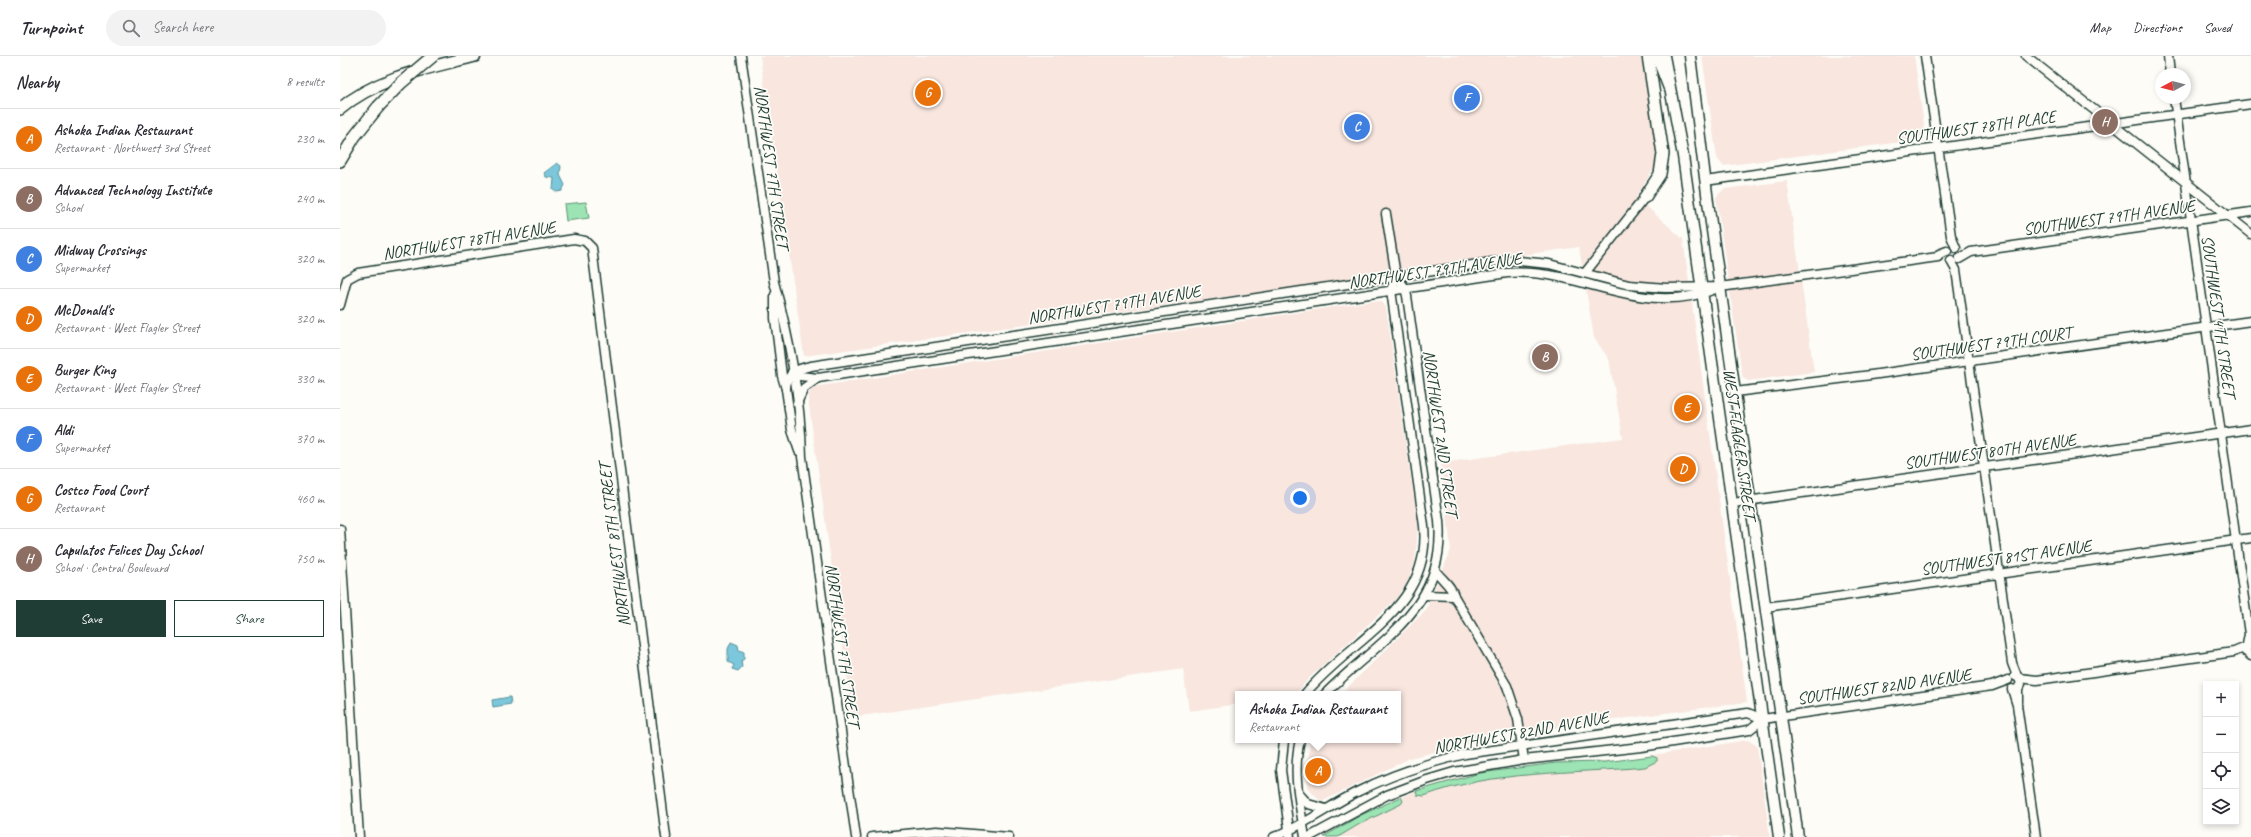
<!DOCTYPE html>
<meta charset="utf-8">
<style>
:root{--surface:#fff;--page:#f2f2f3;--text:#2b2b33;--muted:#7c7c81;--line:#e1e1e2;--accent:#1f3d34}
body{margin:0;font-family:Caveat,sans-serif;background:var(--page);color:var(--text)}
.controls{position:absolute;right:12px;bottom:12px;display:grid;overflow:hidden;border-radius:0px;box-shadow:0 2px 6px #0003}
.controls button{width:36px;height:36px;display:grid;place-items:center;padding:0;border:0;border-bottom:1px solid var(--line);background:var(--surface);color:var(--text);font:20px sans-serif}
.compass{position:absolute;left:1815px;top:12px;width:36px;height:36px;border-radius:50%;background:var(--surface);box-shadow:0 2px 6px #0003;rotate:263deg}
.you{position:absolute;left:960px;top:442px;width:14px;height:14px;margin:-10px;border:3px solid #fff;border-radius:50%;background:#1a73e8;box-shadow:0 0 0 6px #1a73e833}
.badge{display:grid;place-items:center;width:26px;height:26px;border-radius:50%;background:var(--accent);color:#fff;font-size:13px;font-weight:700}
.pin{position:absolute;translate:-50% -50%;border:2px solid #fff;box-shadow:0 1px 4px #0006}
.popup{position:absolute;left:895px;top:635px;width:166px;height:52px;box-sizing:border-box;display:grid;place-content:center;border-radius:0px;background:var(--surface);filter:drop-shadow(0 1px 3px #0005);font-size:13px;white-space:nowrap;color:var(--muted)}
.popup b{font-size:15px;color:var(--text)}
.popup::after{content:'';position:absolute;left:50%;top:100%;margin-left:-8px;border:8px solid transparent;border-top-color:var(--surface)}
.list{margin:0;padding:0;list-style:none}
h2{display:flex;justify-content:space-between;align-items:center;height:52px;margin:0;padding:0 16px;font-size:17px}
h2 small{font-size:13px;font-weight:400;color:var(--muted)}
.list li{display:grid;grid-template-columns:26px 1fr auto;gap:12px;align-items:center;box-sizing:border-box;height:60px;padding:0 16px;border-top:1px solid var(--line)}
.list b{display:block;font-size:15px;white-space:nowrap}
.list p{margin:0;font-size:13px;white-space:nowrap;color:var(--muted)}
.list em{font-size:13px;font-style:normal;color:var(--muted)}
.actions{display:flex;gap:8px;padding:12px 16px}
.actions a{flex:1;padding:9px 0;border:1px solid var(--accent);border-radius:0px;text-align:center;font-size:14px;color:var(--accent)}
.actions .main{background:var(--accent);color:#fff}
.icon{flex:none;width:22px;height:22px;fill:none;stroke:currentColor;stroke-width:2;stroke-linecap:round;stroke-linejoin:round}
.map{position:relative;flex:none;width:1911px;height:781px;overflow:hidden}
header{display:flex;align-items:center;gap:24px;box-sizing:border-box;height:56px;padding:0 20px;background:var(--surface);border-bottom:1px solid var(--line)}
header strong{font-size:19px}
nav{display:flex;gap:22px;margin-inline-start:auto;font-size:14px}
.search{width:280px;height:36px;background:var(--page);display:flex;align-items:center;gap:10px;box-sizing:border-box;padding:0 14px;border-radius:22px;color:var(--muted);font-size:15px}
main{display:flex}
aside{flex:1;background:var(--surface)}
.map>svg:first-child{display:block}
.built{fill:#f8e6df}
.green{fill:#9ce4b3;stroke:#5e9074}
.water{fill:#7cc7db;stroke:#579098}
.lines{fill:none;stroke-linecap:round;stroke-linejoin:round}
.minor-casing{stroke:#1f3d34;stroke-width:11}
.major-casing{stroke:#1f3d34;stroke-width:13}
.highway-casing{stroke:#1f3d34;stroke-width:14}
.minor{stroke:#fdfcf7;stroke-width:8}
.major{stroke:#fdfcf7;stroke-width:10}
.highway{stroke:#fdfcf7;stroke-width:11}
.highway-bridge-casing{stroke:#1f3d34;stroke-width:14;stroke-linecap:butt}
.highway-bridge{stroke:#fdfcf7;stroke-width:11}
.labels{text-anchor:middle;stroke-width:3.5;stroke-linejoin:round;paint-order:stroke}
.street-label{font-size:17px;fill:#1f3d34;stroke:#fdfcf7}
</style>
<header>
<strong>Turnpoint</strong>
<div class="search"><svg class="icon" aria-label="search" viewBox="0 0 24 24"><circle cx="10" cy="10" r="6"/><path d="M15 15l6 6"/></svg>Search here</div>
<nav><a>Map</a><a>Directions</a><a>Saved</a></nav>
</header>
<main>
<aside>
<h2>Nearby<small>8 results</small></h2>
<ul class="list">
<li><span class="badge" style="background:#e8710a">A</span><div><b>Ashoka Indian Restaurant</b><p>Restaurant · Northwest 3rd Street</p></div><em>230 m</em></li>
<li><span class="badge" style="background:#8d6e63">B</span><div><b>Advanced Technology Institute</b><p>School</p></div><em>240 m</em></li>
<li><span class="badge" style="background:#3f7fe0">C</span><div><b>Midway Crossings</b><p>Supermarket</p></div><em>320 m</em></li>
<li><span class="badge" style="background:#e8710a">D</span><div><b>McDonald's</b><p>Restaurant · West Flagler Street</p></div><em>320 m</em></li>
<li><span class="badge" style="background:#e8710a">E</span><div><b>Burger King</b><p>Restaurant · West Flagler Street</p></div><em>330 m</em></li>
<li><span class="badge" style="background:#3f7fe0">F</span><div><b>Aldi</b><p>Supermarket</p></div><em>370 m</em></li>
<li><span class="badge" style="background:#e8710a">G</span><div><b>Costco Food Court</b><p>Restaurant</p></div><em>460 m</em></li>
<li><span class="badge" style="background:#8d6e63">H</span><div><b>Capulatos Felices Day School</b><p>School · Central Boulevard</p></div><em>750 m</em></li>
</ul>
<div class="actions"><a class="main">Save</a><a>Share</a></div>
</aside>
<div class="map">
<svg width="1911" height="781" viewBox="0 0 1911 781">
<rect width="100%" height="100%" fill="#fdfcf7"/>
<filter id="ink" filterUnits="userSpaceOnUse"><feTurbulence type="fractalNoise" baseFrequency=".025" numOctaves="2"/><feDisplacementMap in="SourceGraphic" scale="8" xChannelSelector="R" yChannelSelector="G"/><feConvolveMatrix kernelMatrix="1 2 1 2 8 2 1 2 1" color-interpolation-filters="sRGB"/></filter>
<g filter="url(#ink)">
<!-- built -->
<g class="built">
<path d="M420 0H1299L1307 12 1321 100 1296 141 1343 183 1407 646 1169 678 1070 702 981 746 967 731 970 684H1058V638H1001L1086 554 1111 494 1101 407 1283 382 1269 303 1254 282 1239 191 464 300Z"/>
<path d="M1362 0H1574L1585 76 1582 82 1576 84 1383 110 1377 102Z"/>
<path d="M1447 125 1474 316 1408 325 1403 322 1402 318 1376 141 1384 133Z"/>
<path d="M1032 245 1041 246 1046 251 1078 471 1075 505 1067 527 1055 544 969 622 956 638H898V648L849 655 843 613 513 661 468 342 469 337 474 331Z"/>
<path d="M1408 684 1417 690 1430 781H983L1038 751 1076 735 1116 722 1216 707 1282 704Z"/>
</g>
<!-- green -->
<g class="green">
<path d="M246 146 249 162 226 165 224 148Z"/>
<path d="M1312 700 1317 702V705L1305 711C1232 718 1154 714 1084 740L1077 739 1076 735 1140 717 1216 707 1265 706Z"/>
<path d="M1061 741 1063 745 1061 748 1018 769 998 781H983L1021 759Z"/>
</g>
<!-- water -->
<g class="water">
<path d="M217 107 221 110 220 119 225 129 222 135 217 136 213 134 214 122 206 121 204 117Z"/>
<path d="M391 586 398 589 399 594 404 596V603L401 605 402 611 398 615 392 613 394 609 388 606V593Z"/>
<path d="M170 641 171 648 153 651 152 644Z"/>
</g>
<g class="lines">
<defs>
<g id="minor">
<path d="M401 0 434 226C449 280 461 345 462 401L516 781"/>
<path d="M1585 0 1611 180 1616 192"/>
<path d="M1686 0 1911 178"/>
<path d="M1828 0 1830 18"/>
<path d="M1834 42 1909 578 1907 589"/>
<path d="M1365 125 1911 48"/>
<path d="M1619 203 1631 196 1911 156"/>
<path d="M1611 205 1616 214 1672 607 1677 620"/>
<path d="M1245 217 1305 141"/>
<path d="M435 239V262L442 320 446 333 452 374 459 395"/>
<path d="M0 249 7 223 18 217 234 183 245 185 252 192 326 781"/>
<path d="M452 316 460 320 478 322 1167 217C1242 211 1300 264 1378 232"/>
<path d="M446 333C446 317 457 313 471 310L1152 206 1170 204 1209 208 1289 229 1326 232 1380 231 1598 201 1599 198 1607 195"/>
<path d="M1395 336 1531 319 1911 265"/>
<path d="M457 347 464 332 478 322"/>
<path d="M1393 447 1911 373"/>
<path d="M0 473 19 781"/>
<path d="M1095 514C1101 523 1112 530 1114 540L1167 630 1178 663 1184 704"/>
<path d="M1085 539 1114 540"/>
<path d="M1426 551 1911 482"/>
<path d="M1909 588 1905 595 1911 600"/>
<path d="M1675 620 1679 622 1681 628 1678 632V646"/>
<path d="M1679 622 1697 624 1894 596 1906 591"/>
<path d="M1672 633 1677 649 1696 781"/>
<path d="M965 638C1010 583 1092 553 1084 470L1051 234 1056 220 1046 158"/>
<path d="M985 638C1038 584 1107 553 1099 465L1067 240 1065 232 1056 220"/>
<path d="M944 684 941 714 950 781"/>
<path d="M960 684C952 716 960 749 965 781"/>
<path d="M959 738 968 748 986 753"/>
<path d="M532 781 597 775 669 781"/>
<path d="M934 781C963 770 988 751 1015 737 1050 719 1087 707 1125 698L1408 657 1423 663 1652 630 1668 624"/>
<path d="M969 781 1047 739 1087 724 1114 716 1184 704 1301 691 1409 674 1423 663"/>
</g>
<g id="major">
<path d="M1324 0 1343 100 1439 781"/>
<path d="M1350 0 1368 146 1458 781"/>
</g>
<g id="highway">
<path d="M1317 0 1329 31"/>
<path d="M0 53C37 21 89 12 135 0"/>
<path d="M0 105 15 80 38 51"/>
<path d="M1305 141 1320 118 1323 98 1308 0"/>
</g>
</defs>
<!-- minor casing -->
<use href="#minor" class="minor-casing"/>
<!-- major casing -->
<use href="#major" class="major-casing"/>
<!-- highway casing -->
<use href="#highway" class="highway-casing"/>
<!-- minor -->
<use href="#minor" class="minor"/>
<!-- major -->
<use href="#major" class="major"/>
<!-- highway -->
<use href="#highway" class="highway"/>
<defs>
<path id="highway-bridge" d="M38 51 61 27 93 0"/>
</defs>
<!-- highway-bridge casing -->
<use href="#highway-bridge" class="highway-bridge-casing"/>
<!-- highway-bridge -->
<use href="#highway-bridge" class="highway-bridge"/>
</g>
</g>
<g class="labels">
<!-- street labels -->
<g class="street-label">
<text transform="translate(1636 71) rotate(-8)" y="6">SOUTHWEST 78TH PLACE</text>
<text transform="translate(432 111) rotate(82)" y="6">NORTHWEST 7TH STREET</text>
<text transform="translate(1769 161) rotate(-8)" y="6">SOUTHWEST 79TH AVENUE</text>
<text transform="translate(129 184) rotate(-9)" y="6">NORTHWEST 78TH AVENUE</text>
<text transform="translate(1095 214) rotate(-8)" y="6">NORTHWEST 79TH AVENUE</text>
<text transform="translate(774 248) rotate(-9)" y="6">NORTHWEST 79TH AVENUE</text>
<text transform="translate(1879 260) rotate(82)" y="6">SOUTHWEST 4TH STREET</text>
<text transform="translate(1651 287) rotate(-8)" y="6">SOUTHWEST 79TH COURT</text>
<text transform="translate(1101 377) rotate(82)" y="6">NORTHWEST 2ND STREET</text>
<text transform="translate(1400 388) rotate(82)" y="6">WEST FLAGLER STREET</text>
<text transform="translate(1650 395) rotate(-8)" y="6">SOUTHWEST 80TH AVENUE</text>
<text transform="translate(274 489) rotate(-97)" y="6">NORTHWEST 8TH STREET</text>
<text transform="translate(1666 501) rotate(-8)" y="6">SOUTHWEST 81ST AVENUE</text>
<text transform="translate(503 589) rotate(82)" y="6">NORTHWEST 7TH STREET</text>
<text transform="translate(1544 630) rotate(-8)" y="6">SOUTHWEST 82ND AVENUE</text>
<text transform="translate(1181 676) rotate(-10)" y="6">NORTHWEST 82ND AVENUE</text>
</g>
</g>
</svg>
<div class="controls">
<button>+</button>
<button>−</button>
<button><svg class="icon" aria-label="locate" viewBox="0 0 24 24"><circle cx="12" cy="12" r="6"/><path d="M12 2v4M12 18v4M2 12h4M18 12h4"/></svg></button>
<button><svg class="icon" aria-label="layers" viewBox="0 0 24 24"><path d="M12 4l9 5-9 5-9-5zM3 14l9 5 9-5"/></svg></button>
</div>
<svg class="compass" viewBox="-18 -18 36 36"><path d="M0-13l5 13h-10z" fill="#e53935"/><path d="M0 13l5-13h-10z" fill="#7c7c81"/></svg>
<div class="you"></div>
<div class="pin badge" style="left:978px;top:715px;background:#e8710a">A</div>
<div class="popup"><b>Ashoka Indian Restaurant</b>Restaurant</div>
<div class="pin badge" style="left:1205px;top:301px;background:#8d6e63">B</div>
<div class="pin badge" style="left:1017px;top:71px;background:#3f7fe0">C</div>
<div class="pin badge" style="left:1343px;top:413px;background:#e8710a">D</div>
<div class="pin badge" style="left:1347px;top:352px;background:#e8710a">E</div>
<div class="pin badge" style="left:1127px;top:42px;background:#3f7fe0">F</div>
<div class="pin badge" style="left:588px;top:37px;background:#e8710a">G</div>
<div class="pin badge" style="left:1765px;top:66px;background:#8d6e63">H</div>
</div>
</main>
